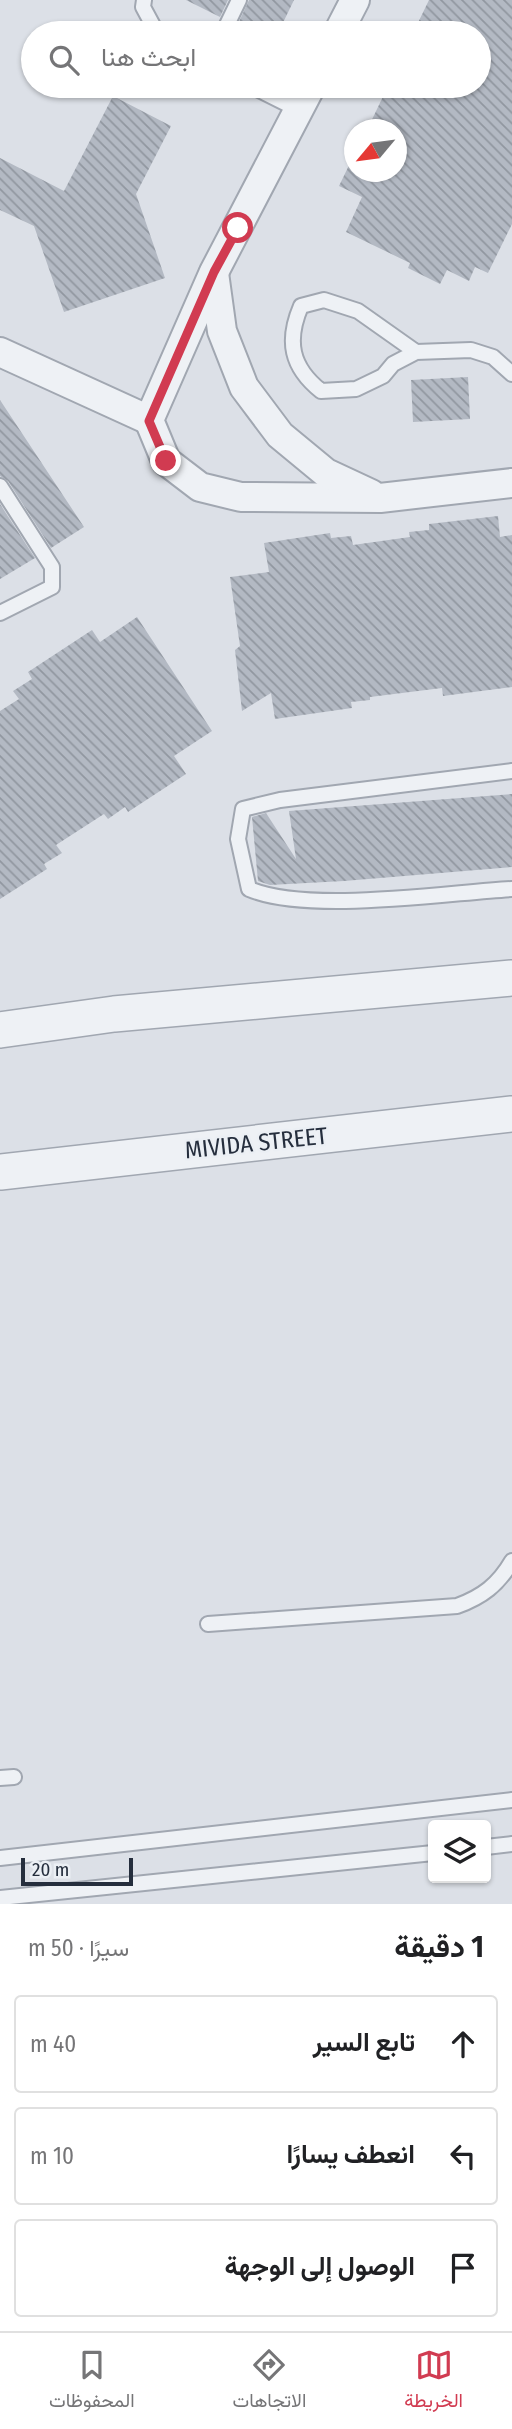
<!DOCTYPE html>
<html lang="ar">
<meta charset="utf-8">
<style>
:root{--surface:#fff;--page:#f2f2f2;--text:#202124;--muted:#757577;--line:#e0e0e0;--accent:#d13b51}
body{margin:0;font-family:"Fira Sans Condensed",Vazirmatn,sans-serif;background:var(--page);color:var(--text);direction:rtl}
.controls{position:absolute;right:21px;bottom:21px;display:grid;overflow:hidden;border-radius:7px;box-shadow:0 2px 5px #0004}
.controls button{width:63px;height:63px;display:grid;place-items:center;padding:0;border:0;border-bottom:2px solid var(--line);background:var(--surface);color:var(--text);font:35px sans-serif}
.compass{position:absolute;left:344px;top:119px;width:63px;height:63px;border-radius:50%;background:var(--surface);box-shadow:0 2px 5px #0004;rotate:241deg}
.scale{position:absolute;left:21px;bottom:18px;width:112px;box-sizing:border-box;padding-left:7px;border:4px solid #252e3d;border-top:0;font-size:19px;line-height:24px;white-space:nowrap;color:#252e3d;-webkit-text-stroke:5px #ebeff4;paint-order:stroke}
.stop{position:absolute;width:21px;height:21px;margin:-16px;border:5px solid #d13b51;border-radius:50%;background:#fff}
.stop.end{background:#d13b51;border-color:#fff;box-shadow:0 2px 7px #0008}
.list{margin:0;padding:0;list-style:none}
h2{display:flex;justify-content:space-between;align-items:center;height:91px;margin:0;padding:0 28px;font-size:30px}
h2 small{font-size:23px;font-weight:400;color:var(--muted)}
.list li{display:grid;grid-template-columns:46px 1fr auto;gap:21px;align-items:center;box-sizing:border-box;height:98px;margin:0 14px 14px;padding:0 14px;border:2px solid var(--line);border-radius:7px}
.list b{display:block;font-size:26px;white-space:nowrap}
.list em{font-size:23px;font-style:normal;color:var(--muted)}
.icon{flex:none;width:38px;height:38px;fill:none;stroke:currentColor;stroke-width:2;stroke-linecap:round;stroke-linejoin:round}
.map{position:relative;flex:none;width:512px;height:1904px;overflow:hidden;direction:ltr}
.search{position:absolute;background:var(--surface);box-shadow:0 2px 5px #0004;left:21px;right:21px;top:21px;height:77px;display:flex;align-items:center;gap:18px;box-sizing:border-box;padding:0 24px;border-radius:38px;color:var(--muted);font-size:26px}
.sheet{height:427px;background:var(--surface)}
nav{display:flex;justify-content:space-around;align-items:center;box-sizing:border-box;height:98px;border-top:2px solid var(--line);background:var(--surface);font-size:19px;color:var(--muted)}
nav a{display:grid;justify-items:center;gap:4px}
nav .on{color:var(--accent)}
.map>svg:first-child{display:block}
.building{fill:url(#building-back-hatch)}
.lines{fill:none;stroke-linecap:round;stroke-linejoin:round}
.service-casing{stroke:#a1a7b1;stroke-width:18}
.minor-casing{stroke:#a1a7b1;stroke-width:32}
.tertiary-casing{stroke:#a1a7b1;stroke-width:38}
.service{stroke:#eef1f5;stroke-width:14}
.minor{stroke:#eef1f5;stroke-width:28}
.tertiary{stroke:#eef1f5;stroke-width:35}
.route{stroke:#d13b51;stroke-width:9}
.labels{text-anchor:middle;stroke-width:5;stroke-linejoin:round;paint-order:stroke}
.street-label{font-size:24px;fill:#252e3d;stroke:#ebeff4}
</style>
<div class="map">
<svg width="512" height="1904" viewBox="0 0 512 1904">
<defs>
<pattern id="building-back-hatch" width="6" height="6" patternUnits="userSpaceOnUse" patternTransform="scale(1.75)"><rect width="6" height="6" fill="#b3b9c3"/><path d="M-1 5l2 2M0 0l6 6M5-1l2 2" fill="none" stroke="#9197a0"/></pattern>
</defs>
<rect width="100%" height="100%" fill="#dce0e7"/>
<!-- building -->
<g class="building">
<path d="M186 0H228L220 17Z"/>
<path d="M249 0H294L278 33H253L237 26Z"/>
<path d="M429 0H512V224L488 273 475 267 469 281 447 270 440 284 408 268 410 263 346 232 362 197 339 186 354 155V172H396V130H367L388 86H479V33H413Z"/>
<path d="M113 96 171 126 136 194 165 278 64 312 34 226 0 210V158L64 191Z"/>
<path d="M468 377 470 419 413 422 411 380Z"/>
<path d="M0 400 84 527 51 548 8 481 0 476Z"/>
<path d="M0 504 35 558 0 579Z"/>
<path d="M498 516 500 537 512 535V687L443 696 442 688 370 697V700L351 702 352 708 275 719 271 693 242 711 235 650 240 646 230 577 269 572 264 543 330 533 331 538 351 536 353 545 410 537 409 532 429 530V524Z"/>
<path d="M137 617 212 731 174 756 186 774 128 812 125 807 108 819 104 814 56 845 62 853 44 864 47 869 0 899V711L19 699 13 691 32 679 28 672 92 630 100 642Z"/>
<path d="M512 794V867L344 881 270 885 258 881 252 817 266 813 296 859 289 811Z"/>
</g>
<g class="lines">
<defs>
<g id="service">
<path d="M144 0 143 7 157 33"/>
<path d="M223 33 239 0"/>
<path d="M251 86 299 110"/>
<path d="M416 352 358 311 324 300 301 306C286 341 291 367 321 391L356 389 383 376 393 364 416 352 471 350 493 357 512 374"/>
<path d="M0 486 52 567V587L0 613"/>
<path d="M512 771 280 800 243 809 238 839 249 889C308 914 444 893 512 889"/>
<path d="M208 1624 457 1606C482 1597 498 1585 512 1561"/>
<path d="M0 1778 14 1777"/>
<path d="M486 1847 512 1844"/>
<path d="M0 1858 512 1800"/>
<path d="M0 1898 433 1853"/>
</g>
<g id="minor">
<path d="M338 33 355 0"/>
<path d="M311 86 214 272 149 420 166 461 200 487 241 497 380 498 512 483"/>
<path d="M214 273 222 331 244 387 280 435 326 473 371 494"/>
<path d="M0 352 149 420"/>
</g>
<g id="tertiary">
<path d="M0 1030 114 1014 512 978"/>
<path d="M0 1172 512 1114"/>
</g>
</defs>
<!-- service casing -->
<use href="#service" class="service-casing"/>
<!-- minor casing -->
<use href="#minor" class="minor-casing"/>
<!-- tertiary casing -->
<use href="#tertiary" class="tertiary-casing"/>
<!-- service -->
<use href="#service" class="service"/>
<!-- minor -->
<use href="#minor" class="minor"/>
<!-- tertiary -->
<use href="#tertiary" class="tertiary"/>
</g>
<g class="lines">
<!-- route -->
<path class="route" d="M166 461 149 421 214 272 238 228"/>
</g>
<g class="labels">
<!-- street labels -->
<g class="street-label">
<text transform="translate(256 1143) rotate(-6)" y="8">MIVIDA STREET</text>
</g>
</g>
</svg>
<div class="controls">
<button><svg class="icon" aria-label="layers" viewBox="0 0 24 24"><path d="M12 4l9 5-9 5-9-5zM3 14l9 5 9-5"/></svg></button>
</div>
<svg class="compass" viewBox="-18 -18 36 36"><path d="M0-13l5 13h-10z" fill="#e53935"/><path d="M0 13l5-13h-10z" fill="#757577"/></svg>
<div class="scale">20 m</div>
<div class="stop" style="left:238px;top:228px"></div>
<div class="stop end" style="left:166px;top:461px"></div>
<div class="search"><svg class="icon" aria-label="search" viewBox="0 0 24 24"><circle cx="10" cy="10" r="6"/><path d="M15 15l6 6"/></svg>ابحث هنا</div>
</div>
<section class="sheet">
<h2>1 دقيقة<small>سيرًا · 50 m</small></h2>
<ul class="list">
<li><svg class="icon" aria-label="ahead" viewBox="0 0 24 24"><path d="M12 20V5M6 11l6-6 6 6"/></svg><div><b>تابع السير</b></div><em>40 m</em></li>
<li><svg class="icon" aria-label="left" viewBox="0 0 24 24"><path d="M17 20v-9H6M10 6l-5 5 5 5"/></svg><div><b>انعطف يسارًا</b></div><em>10 m</em></li>
<li><svg class="icon" aria-label="arrive" viewBox="0 0 24 24"><path d="M6 21V4h12l-3 4 3 4H6"/></svg><div><b>الوصول إلى الوجهة</b></div></li>
</ul>
</section>
<nav>
<a class="on"><svg class="icon" aria-label="map" viewBox="0 0 24 24"><path d="M3 6l6-2 6 2 6-2v14l-6 2-6-2-6 2zM9 4v14M15 6v14"/></svg>الخريطة</a>
<a><svg class="icon" aria-label="directions" viewBox="0 0 24 24"><path d="M12 3l9 9-9 9-9-9zM9 14v-3h6M13 9l2 2-2 2"/></svg>الاتجاهات</a>
<a><svg class="icon" aria-label="saved" viewBox="0 0 24 24"><path d="M7 4h10v16l-5-4-5 4z"/></svg>المحفوظات</a>
</nav>
